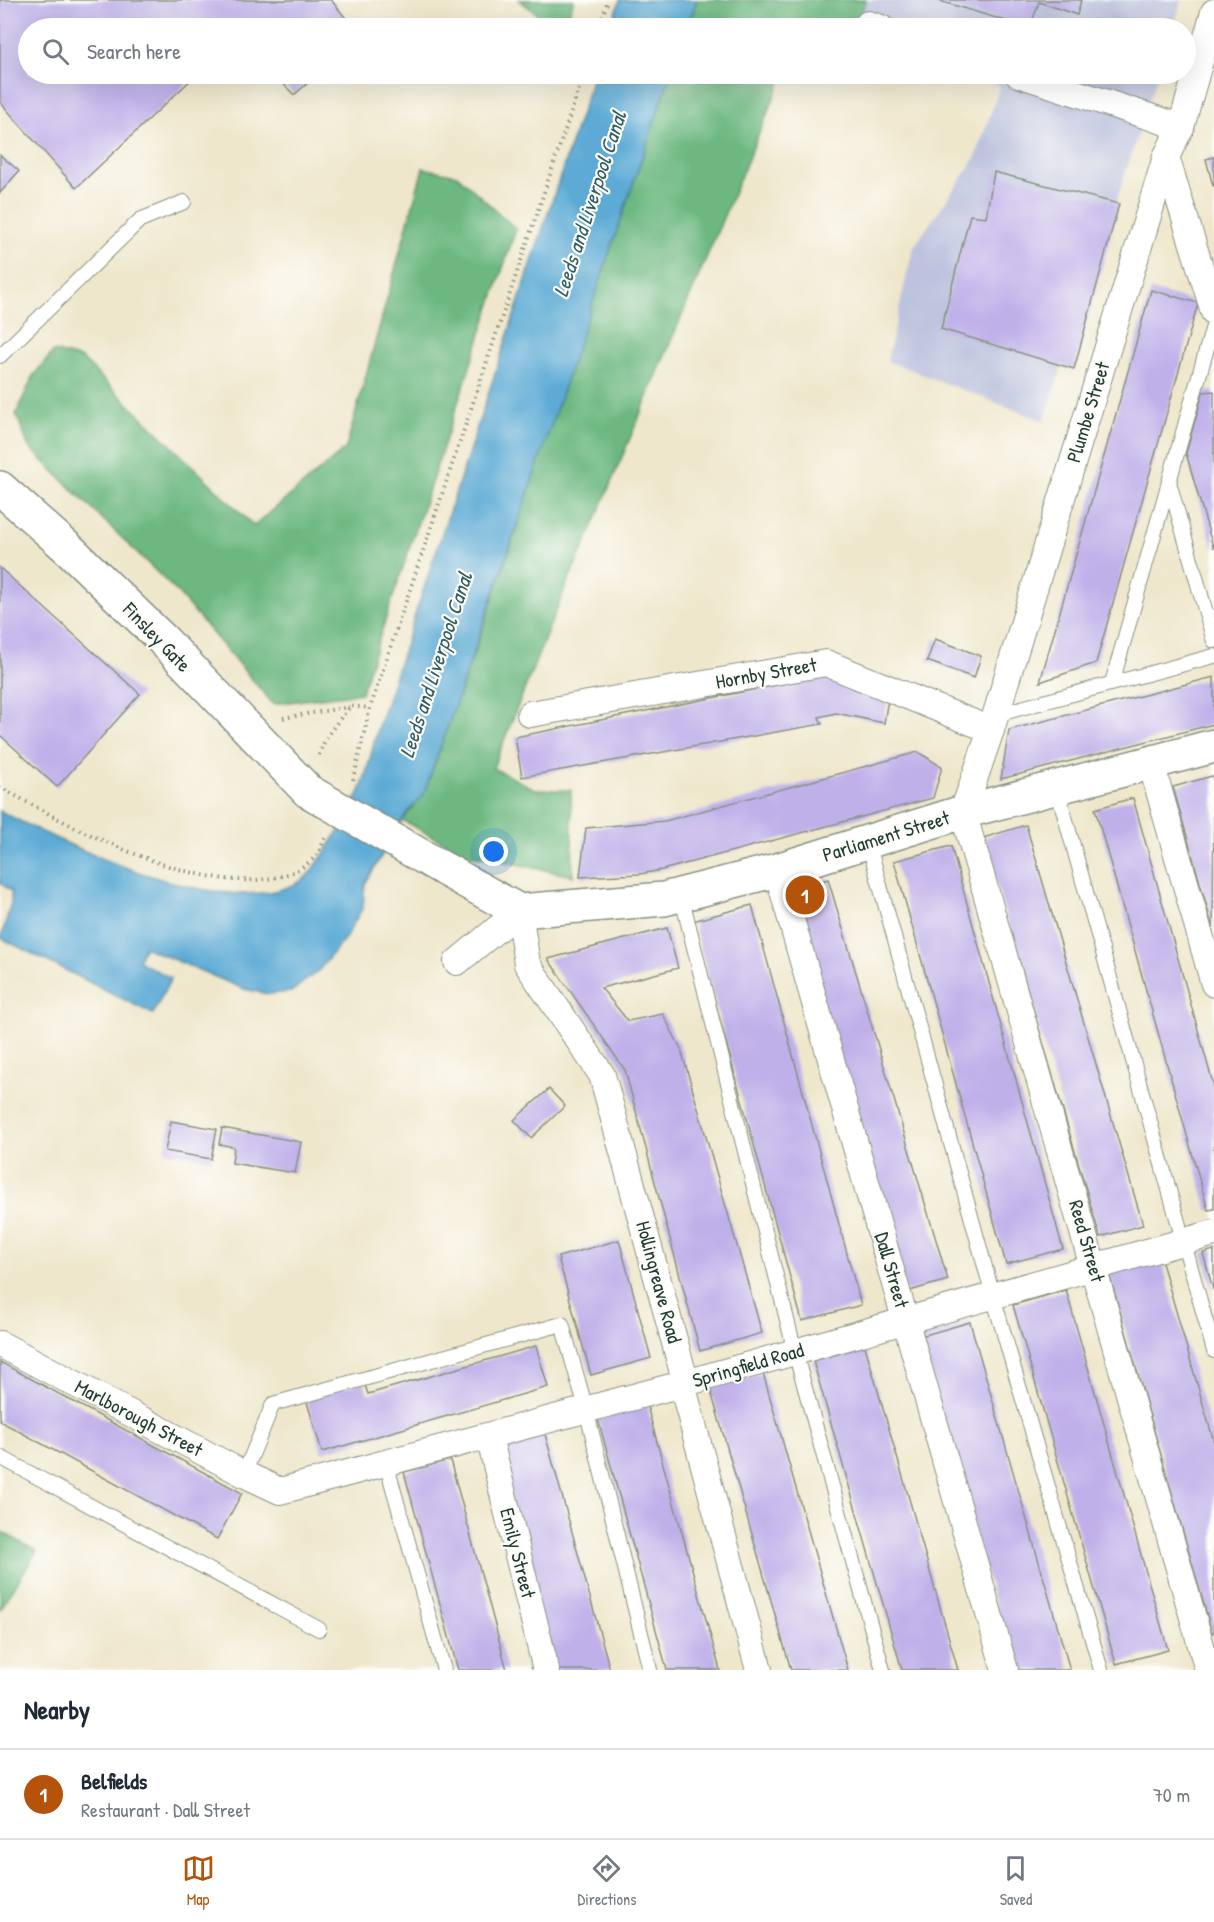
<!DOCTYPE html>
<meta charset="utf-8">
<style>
:root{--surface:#fff;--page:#f6f6f7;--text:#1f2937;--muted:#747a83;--line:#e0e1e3;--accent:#b45309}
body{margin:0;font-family:"Patrick Hand",sans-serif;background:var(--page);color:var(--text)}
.you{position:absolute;left:494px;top:852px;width:21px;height:21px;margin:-15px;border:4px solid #fff;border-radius:50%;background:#1a73e8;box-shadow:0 0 0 9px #1a73e833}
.badge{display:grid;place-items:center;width:39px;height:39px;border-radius:50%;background:var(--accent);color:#fff;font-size:20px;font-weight:700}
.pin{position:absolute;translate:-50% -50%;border:3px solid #fff;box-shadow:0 2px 6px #0006}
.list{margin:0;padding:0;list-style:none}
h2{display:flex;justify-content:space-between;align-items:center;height:78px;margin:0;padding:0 24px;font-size:26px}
h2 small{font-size:20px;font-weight:400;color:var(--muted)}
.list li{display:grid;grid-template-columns:39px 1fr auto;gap:18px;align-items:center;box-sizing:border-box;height:90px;padding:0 24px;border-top:2px solid var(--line)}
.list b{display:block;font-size:22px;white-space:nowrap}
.list p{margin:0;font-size:20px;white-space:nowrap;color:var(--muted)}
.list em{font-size:20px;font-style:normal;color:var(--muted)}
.icon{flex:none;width:33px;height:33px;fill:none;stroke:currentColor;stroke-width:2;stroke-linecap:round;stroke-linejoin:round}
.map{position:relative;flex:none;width:1214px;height:1670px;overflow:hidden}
.search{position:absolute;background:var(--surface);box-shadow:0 6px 24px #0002;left:18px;right:18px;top:18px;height:66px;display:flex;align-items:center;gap:15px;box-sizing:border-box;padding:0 21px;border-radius:33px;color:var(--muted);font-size:22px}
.sheet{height:168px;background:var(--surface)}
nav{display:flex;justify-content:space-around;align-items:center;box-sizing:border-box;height:84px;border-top:2px solid var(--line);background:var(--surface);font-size:16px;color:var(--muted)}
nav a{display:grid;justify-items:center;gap:3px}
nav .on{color:var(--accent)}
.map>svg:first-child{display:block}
.industrial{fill:#bdc3de}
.forest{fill:#6cb880;stroke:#467a5a;stroke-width:1.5}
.water{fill:#5baad5;stroke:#3d7484;stroke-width:1.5}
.building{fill:#bfb0ea}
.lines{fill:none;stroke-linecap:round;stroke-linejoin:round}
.service-casing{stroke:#879280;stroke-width:16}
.minor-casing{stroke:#879280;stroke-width:28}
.tertiary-casing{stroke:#879280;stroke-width:36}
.path{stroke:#879280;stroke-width:4;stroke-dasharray:1.5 4.5;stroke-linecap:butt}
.service{stroke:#fff;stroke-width:14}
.minor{stroke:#fff;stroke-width:26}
.tertiary{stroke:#fff;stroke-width:33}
.tertiary-bridge-casing{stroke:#879280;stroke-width:36;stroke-linecap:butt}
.tertiary-bridge{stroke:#fff;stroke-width:33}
.labels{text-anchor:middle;stroke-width:4.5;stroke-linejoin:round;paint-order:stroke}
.street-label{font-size:20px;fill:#1f3d34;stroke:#fdfcf7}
.water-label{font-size:21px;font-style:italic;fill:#315e64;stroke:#fdfcf7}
</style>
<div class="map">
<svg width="1214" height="1670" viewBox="0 0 1214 1670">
<rect width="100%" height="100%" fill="#fdfcf7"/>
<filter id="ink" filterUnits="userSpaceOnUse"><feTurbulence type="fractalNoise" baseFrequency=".0167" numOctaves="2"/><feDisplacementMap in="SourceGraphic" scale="12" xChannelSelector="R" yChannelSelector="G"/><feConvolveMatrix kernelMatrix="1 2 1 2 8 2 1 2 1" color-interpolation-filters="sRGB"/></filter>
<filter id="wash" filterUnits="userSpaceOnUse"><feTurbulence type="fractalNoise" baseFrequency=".008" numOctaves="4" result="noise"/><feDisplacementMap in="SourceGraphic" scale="24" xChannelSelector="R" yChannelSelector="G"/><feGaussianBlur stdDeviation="1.35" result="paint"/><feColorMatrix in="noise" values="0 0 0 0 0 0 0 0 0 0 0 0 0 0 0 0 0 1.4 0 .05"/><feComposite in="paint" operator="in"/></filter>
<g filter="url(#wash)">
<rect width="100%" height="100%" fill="#efe7cc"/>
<!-- industrial -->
<g class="industrial">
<path d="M866 0H1182L1173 28H855Z"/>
<path d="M964 74H1158L1044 421 887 361 913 248 975 159 1000 86Z"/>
</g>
<!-- forest -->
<g class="forest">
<path d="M519 0H574L564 28H556Z"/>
<path d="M697 0H866L855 28H829L806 21 803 28H687Z"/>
<path d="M671 74H784L587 540 568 581 493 768 537 790H571L573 876 463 853 402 820 423 796 485 622 597 287Z"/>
<path d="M423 168 457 175 516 229 361 693 273 704 176 591 29 447 16 414 33 376 54 351 82 359 254 526 346 448Z"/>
<path d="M0 1531 37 1551 0 1610Z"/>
</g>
<!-- water -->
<g class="water">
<path d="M620 0H697L687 28H610Z"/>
<path d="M594 74H671C587 314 509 556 423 796L406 814 365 884 363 907 346 937 319 970 291 992 268 994 244 989 144 947 138 961 171 978 153 1014 1 938 11 903V891L0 883V811C68 846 228 924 301 881 317 871 355 805 362 786 369 766 373 745 379 724Z"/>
</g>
<g id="blocks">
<!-- building -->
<g class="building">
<path d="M0 0H331L354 28H28V74H197L76 188 0 102Z"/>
<path d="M936 0H1081L1077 15 1039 2 1030 28Z"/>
<path d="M274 74H318L294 95Z"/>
<path d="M0 155 19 171 0 193Z"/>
<path d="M1214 157V186H1213L1206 159Z"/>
<path d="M994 172 1119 204 1074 369 941 329 970 215 986 217Z"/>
<path d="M1151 290 1198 303 1096 663 1040 682Z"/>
<path d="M1214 391V547H1213L1186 453 1203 392Z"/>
<path d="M0 568 140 694 57 787 0 735Z"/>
<path d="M935 639 981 656 974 678 927 661Z"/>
<path d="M822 676 841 677 889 693 884 723 836 713 819 717 822 724 522 777 515 737Z"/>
<path d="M1214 677V724L1001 779 1009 730Z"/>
<path d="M918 752 942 767 933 798 662 870 640 874 580 877 586 828 665 821Z"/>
<path d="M1212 776 1214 782 1213 929 1173 787Z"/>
<path d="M1133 798 1214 1087V1209L1208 1210 1095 809Z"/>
<path d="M1026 825 1143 1225 1100 1237 983 838Z"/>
<path d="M951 846 1063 1249 1006 1264 894 861Z"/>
<path d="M828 879 948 1280 906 1292 787 891Z"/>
<path d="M752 905 861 1305 802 1321 693 921Z"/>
<path d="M667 928 678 968 601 988 628 1021 663 1014 681 1049 762 1333 700 1351 625 1070 548 959Z"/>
<path d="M549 1089 565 1106 531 1138 514 1120Z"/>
<path d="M171 1121 217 1129 211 1159 165 1151Z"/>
<path d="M222 1128 301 1142 295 1173 232 1163 234 1147 219 1144Z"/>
<path d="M619 1240 651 1358 591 1375 558 1257Z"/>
<path d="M1214 1250V1288L1213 1289 1203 1253Z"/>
<path d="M1161 1259 1214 1442V1632L1212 1633 1109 1273Z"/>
<path d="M1066 1290 1168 1650 1116 1664 1013 1305Z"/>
<path d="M970 1322 1070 1670H1014L918 1337Z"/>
<path d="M536 1346 548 1387 322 1452 306 1399 364 1382 368 1394Z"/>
<path d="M865 1346 910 1502 958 1670H902L813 1361Z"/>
<path d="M0 1362 242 1493 217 1539 0 1421Z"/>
<path d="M763 1373 848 1670H791L710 1388Z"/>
<path d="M647 1406 720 1670H667L598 1419Z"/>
<path d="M545 1434 610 1670H555L494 1448Z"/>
<path d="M450 1460 499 1640 507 1670H458L404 1472Z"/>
</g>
</g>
</g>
<g filter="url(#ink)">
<use href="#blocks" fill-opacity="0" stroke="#879280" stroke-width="1.5"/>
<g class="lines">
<defs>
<g id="service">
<path d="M0 356 140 220 184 202"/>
<path d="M1169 482 1214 641"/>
<path d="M1112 683 1214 323"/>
<path d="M995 715 1214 656"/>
<path d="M1057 788 1214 1351"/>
<path d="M868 842 993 1296 1101 1670"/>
<path d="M681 895 795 1352 883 1670"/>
<path d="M0 1457 319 1629"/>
<path d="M386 1463 444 1670"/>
<path d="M244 1474 273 1404 562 1324 586 1409 650 1670"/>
</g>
<g id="minor">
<path d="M868 24 881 28"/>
<path d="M1018 74 1181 127"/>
<path d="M1166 157 1214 312"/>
<path d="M530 714 826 663 991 730"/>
<path d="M1151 763 1214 984"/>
<path d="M777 870 1005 1670"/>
<path d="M519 911 527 964 602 1075 685 1380 682 1384 759 1670"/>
<path d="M457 962 519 911"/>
<path d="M0 1344 244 1474 280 1491 682 1384 1214 1233"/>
<path d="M489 1436 546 1670"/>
<path d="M1208 1670 963 812 991 730 1166 157 1181 127 1214 12"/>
</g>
<g id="tertiary">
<path d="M0 488 71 551 162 639 308 791"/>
<path d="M444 869 519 911 664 899 777 870 963 812 1214 746"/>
</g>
</defs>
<!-- service casing -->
<use href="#service" class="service-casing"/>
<!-- minor casing -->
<use href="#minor" class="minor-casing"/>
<!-- tertiary casing -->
<use href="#tertiary" class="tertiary-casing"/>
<!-- path -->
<g class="path">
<path d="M599 28 608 0"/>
<path d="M283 718 349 707"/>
<path d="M319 755C325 736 338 721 351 706L370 708"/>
<path d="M353 780 370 708 584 74"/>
<path d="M0 787C69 826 243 924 314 858 319 853 322 845 325 838"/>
</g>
<!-- service -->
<use href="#service" class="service"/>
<!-- minor -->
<use href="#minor" class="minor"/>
<!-- tertiary -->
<use href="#tertiary" class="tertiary"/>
<defs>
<path id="tertiary-bridge" d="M308 791 444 869"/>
</defs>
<!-- tertiary-bridge casing -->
<use href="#tertiary-bridge" class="tertiary-bridge-casing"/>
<!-- tertiary-bridge -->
<use href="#tertiary-bridge" class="tertiary-bridge"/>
</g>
</g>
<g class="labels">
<!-- street labels -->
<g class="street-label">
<text transform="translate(1088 412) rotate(-73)" y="7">Plumbe Street</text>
<text transform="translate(157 637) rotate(46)" y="7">Finsley Gate</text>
<text transform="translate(766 673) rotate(-10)" y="7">Hornby Street</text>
<text transform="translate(886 836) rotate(-17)" y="7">Parliament Street</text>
<text transform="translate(1087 1241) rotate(74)" y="7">Reed Street</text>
<text transform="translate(892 1270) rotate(74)" y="7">Dall Street</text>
<text transform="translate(659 1282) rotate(75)" y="7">Hollingreave Road</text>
<text transform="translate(748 1365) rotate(-16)" y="7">Springfield Road</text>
<text transform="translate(139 1418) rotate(28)" y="7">Marlborough Street</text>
<text transform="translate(518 1553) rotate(76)" y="7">Emily Street</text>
</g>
<!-- water labels -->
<g class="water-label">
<text transform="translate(590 204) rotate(-72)" y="7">Leeds and Liverpool Canal</text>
<text transform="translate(436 665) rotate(-72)" y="7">Leeds and Liverpool Canal</text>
</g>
</g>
</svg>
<div class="you"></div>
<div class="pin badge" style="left:805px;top:895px">1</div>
<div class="search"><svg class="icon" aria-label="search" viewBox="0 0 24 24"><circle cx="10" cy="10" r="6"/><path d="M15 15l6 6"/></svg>Search here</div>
</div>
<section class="sheet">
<h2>Nearby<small></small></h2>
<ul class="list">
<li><span class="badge">1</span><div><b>Belfields</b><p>Restaurant · Dall Street</p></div><em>70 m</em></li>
</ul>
</section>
<nav>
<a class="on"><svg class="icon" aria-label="map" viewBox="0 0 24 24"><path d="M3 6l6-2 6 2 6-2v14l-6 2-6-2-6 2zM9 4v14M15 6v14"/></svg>Map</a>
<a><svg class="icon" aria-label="directions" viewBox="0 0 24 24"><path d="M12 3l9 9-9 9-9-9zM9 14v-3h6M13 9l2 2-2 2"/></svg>Directions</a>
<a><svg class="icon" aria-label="saved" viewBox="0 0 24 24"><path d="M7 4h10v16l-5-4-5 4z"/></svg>Saved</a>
</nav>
